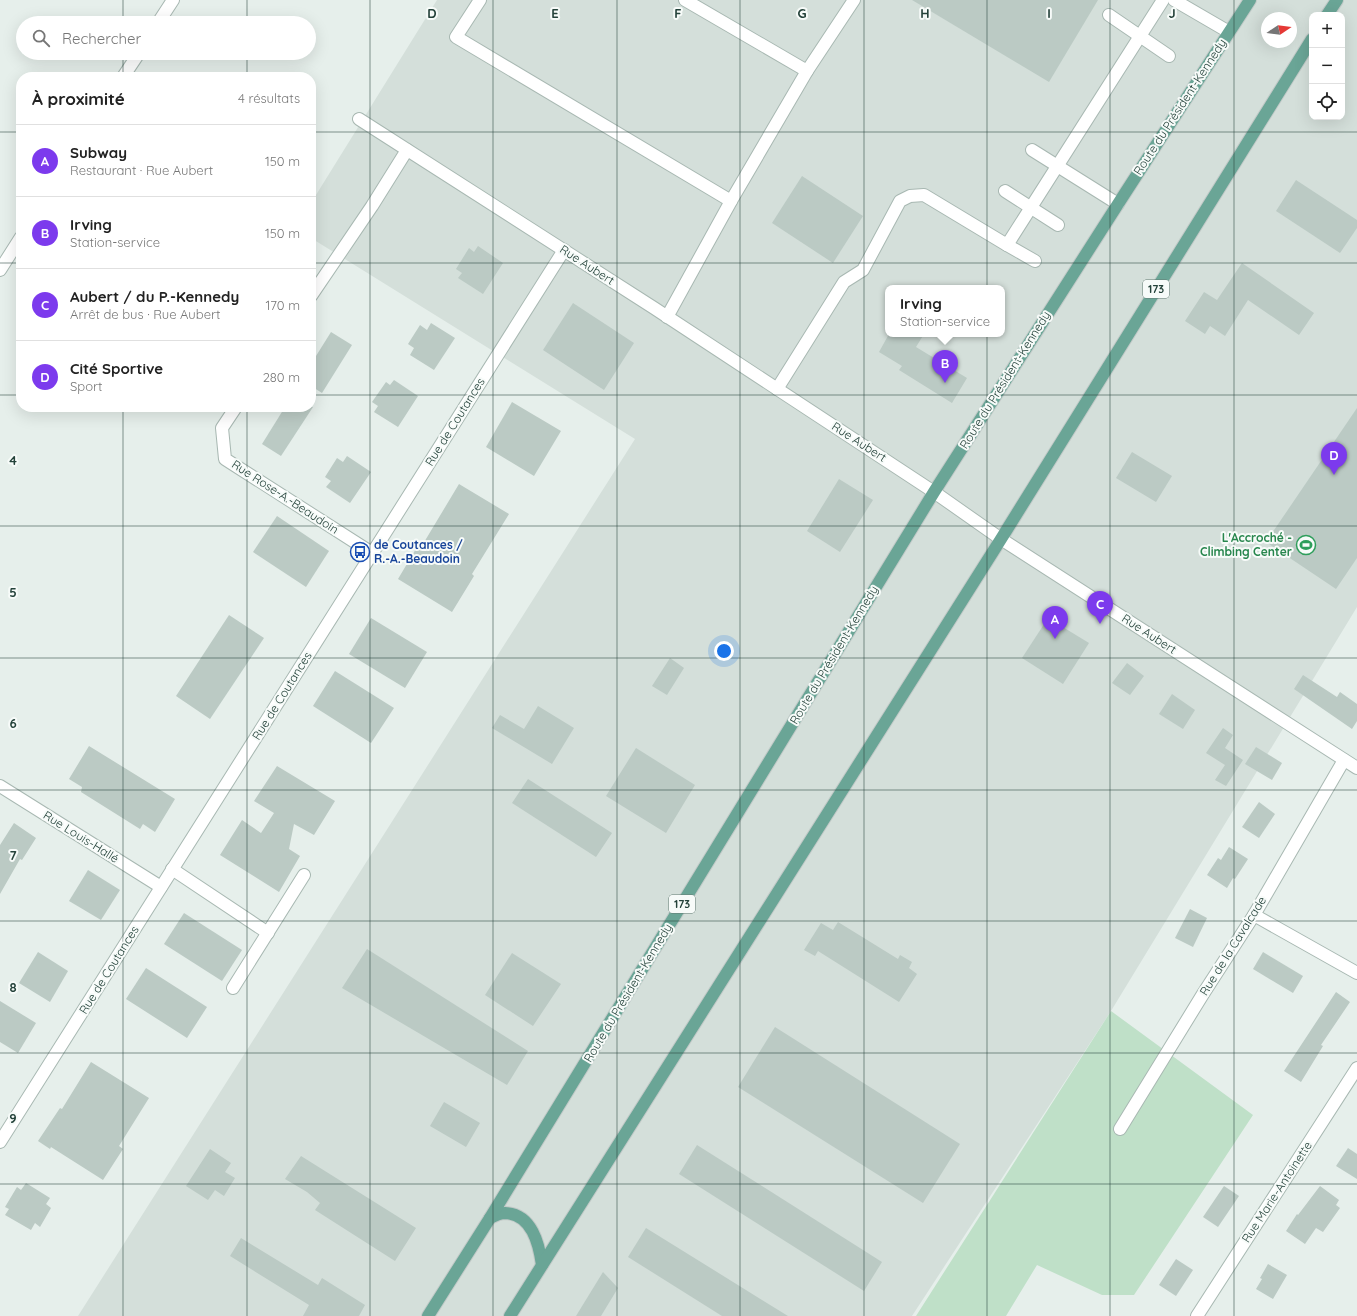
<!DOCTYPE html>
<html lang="fr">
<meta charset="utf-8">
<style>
:root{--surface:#fff;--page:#f2f2f2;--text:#222;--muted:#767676;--line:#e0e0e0;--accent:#7c3aed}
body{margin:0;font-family:Quicksand,sans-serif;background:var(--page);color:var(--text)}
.controls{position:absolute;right:12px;top:12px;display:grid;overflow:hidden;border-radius:8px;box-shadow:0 4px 16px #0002}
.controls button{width:36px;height:36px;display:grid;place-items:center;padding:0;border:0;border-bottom:1px solid var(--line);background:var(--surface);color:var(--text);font:20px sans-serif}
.compass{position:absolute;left:1261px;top:12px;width:36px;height:36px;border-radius:50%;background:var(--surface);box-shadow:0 4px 16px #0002;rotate:77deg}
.you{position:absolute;left:724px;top:651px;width:14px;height:14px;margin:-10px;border:3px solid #fff;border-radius:50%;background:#1a73e8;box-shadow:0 0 0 6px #1a73e833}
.badge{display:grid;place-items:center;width:26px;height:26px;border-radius:50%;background:var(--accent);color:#fff;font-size:13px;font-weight:700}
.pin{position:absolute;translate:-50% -33px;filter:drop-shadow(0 1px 2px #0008)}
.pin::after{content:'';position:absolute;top:21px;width:14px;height:12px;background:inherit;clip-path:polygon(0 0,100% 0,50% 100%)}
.popup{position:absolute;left:885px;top:285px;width:120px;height:52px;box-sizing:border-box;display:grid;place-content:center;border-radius:8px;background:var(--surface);filter:drop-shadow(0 1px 3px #0005);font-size:13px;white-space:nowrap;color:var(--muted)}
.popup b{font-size:15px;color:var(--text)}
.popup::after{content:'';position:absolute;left:50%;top:100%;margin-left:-8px;border:8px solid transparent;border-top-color:var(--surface)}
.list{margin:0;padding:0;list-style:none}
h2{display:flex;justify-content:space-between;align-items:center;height:52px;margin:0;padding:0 16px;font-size:17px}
h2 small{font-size:13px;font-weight:400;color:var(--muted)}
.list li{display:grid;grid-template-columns:26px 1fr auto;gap:12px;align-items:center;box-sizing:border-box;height:72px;padding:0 16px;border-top:1px solid var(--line)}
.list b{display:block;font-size:15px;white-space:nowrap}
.list p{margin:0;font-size:13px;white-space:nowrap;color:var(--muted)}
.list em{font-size:13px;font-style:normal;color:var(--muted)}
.icon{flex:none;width:22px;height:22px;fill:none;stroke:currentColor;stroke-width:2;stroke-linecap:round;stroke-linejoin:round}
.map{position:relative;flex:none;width:1357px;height:1316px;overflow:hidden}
.search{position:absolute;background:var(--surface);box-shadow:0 4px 16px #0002;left:16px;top:16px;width:300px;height:44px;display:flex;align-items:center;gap:10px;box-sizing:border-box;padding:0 14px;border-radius:22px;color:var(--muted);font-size:15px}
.panel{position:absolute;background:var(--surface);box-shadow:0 4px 16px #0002;left:16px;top:72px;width:300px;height:340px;border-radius:16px}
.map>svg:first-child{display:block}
.built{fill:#d4dfda;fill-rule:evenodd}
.green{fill:#bfe0c8}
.building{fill:#bbcac4}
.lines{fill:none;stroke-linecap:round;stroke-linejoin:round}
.minor-casing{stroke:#a8b8b2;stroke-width:14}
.major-casing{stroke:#c2cac8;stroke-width:14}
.minor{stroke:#fff;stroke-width:12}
.major{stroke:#6aa596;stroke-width:12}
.grid{fill:none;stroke:#24423a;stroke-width:1;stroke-opacity:0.55}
.labels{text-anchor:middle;stroke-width:4;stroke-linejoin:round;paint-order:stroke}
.shield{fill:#f7fbf9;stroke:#637a73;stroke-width:1}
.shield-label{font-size:11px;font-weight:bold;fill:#24423a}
.street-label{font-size:12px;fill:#24423a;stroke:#f7fbf9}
.leisure-label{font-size:12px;font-weight:bold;fill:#27864d;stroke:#f7fbf9;text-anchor:end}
.transit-label{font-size:12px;font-weight:bold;fill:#164399;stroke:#f7fbf9;text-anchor:start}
.grid-label{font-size:13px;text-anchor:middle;font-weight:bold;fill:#24423a;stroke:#f7fbf9;stroke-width:4;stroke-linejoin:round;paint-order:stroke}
</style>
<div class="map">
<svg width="1357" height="1316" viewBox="0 0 1357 1316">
<rect width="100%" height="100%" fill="#e6efeb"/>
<!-- built -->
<path class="built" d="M437 0H1357V607L1111 1011 912 1316H78L635 439 311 238V203ZM1312 15H1342V117H1312ZM1267 18H1291V42H1267ZM888 288H1002V334H888Z"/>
<!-- green -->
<path class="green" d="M1111 1011 1253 1115 1134 1295H1102L1037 1265 1006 1316H916Z"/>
<!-- building -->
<g class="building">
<path d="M912 0H1098L1049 82Z"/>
<path d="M802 176 863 216 833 263 772 223Z"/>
<path d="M1296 180 1357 220V228L1340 253 1276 211Z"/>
<path d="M478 246 503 263 483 294 458 278 462 273 456 269 469 248 474 252Z"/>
<path d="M1242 263 1314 313 1299 335 1248 300 1225 336 1210 326 1205 334 1185 321 1204 292 1217 300Z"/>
<path d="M573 303 634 343 604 390 543 350Z"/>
<path d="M431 323 455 338 434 370 410 355 414 348 408 344 420 325 427 330Z"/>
<path d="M331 332 352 345 322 393 311 386V364Z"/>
<path d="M889 334H924L916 347 967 378 952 403 899 370 902 366 879 352Z"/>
<path d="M394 380 418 396 398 427 374 412 378 406 372 402 386 382 390 385Z"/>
<path d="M512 402 561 431 534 476 486 447Z"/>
<path d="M285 407H313L281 456 262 444Z"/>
<path d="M1357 408V558L1336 589 1266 542Z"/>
<path d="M1132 452 1172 476 1156 502 1116 478Z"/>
<path d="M347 456 371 472 350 503 326 487 331 481 325 477 337 458 343 462Z"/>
<path d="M839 479 873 500 840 552 807 531Z"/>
<path d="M459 484 509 514 472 574 474 576 452 612 398 579 420 542 423 544Z"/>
<path d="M277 516 329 551 306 587 253 552Z"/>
<path d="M229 615 264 638 210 719 176 696Z"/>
<path d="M371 618 427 652 405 688 349 654Z"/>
<path d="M1048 618 1089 643 1063 684 1022 658Z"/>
<path d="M670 658 684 668 667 695 652 686Z"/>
<path d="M1127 663 1144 676 1130 695 1112 683Z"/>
<path d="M335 671 394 708 371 743 313 706Z"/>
<path d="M1303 675 1337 697 1340 692 1357 704V721L1352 729 1294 689Z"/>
<path d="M1172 694 1195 710 1183 729 1159 714Z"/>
<path d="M538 706 574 728 552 764 492 728 500 715 524 729Z"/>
<path d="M1223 728 1233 735 1225 748 1243 760 1226 786 1215 780 1225 765 1206 753Z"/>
<path d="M89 746 175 799 155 832 143 824 140 829 81 792 82 787 69 779Z"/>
<path d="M1256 747 1282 763 1272 780 1245 764Z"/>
<path d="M636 748 695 785 666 833 606 796Z"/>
<path d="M277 766 335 801 314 835 294 824 289 849 300 856 279 892 220 855 242 820 261 833 274 813 254 801Z"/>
<path d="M528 779 612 833 596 857 512 803Z"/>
<path d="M1259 802 1275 814 1259 838 1242 827Z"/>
<path d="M14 823 36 838 22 860 20 859 0 894V845Z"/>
<path d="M1229 847 1248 859 1235 879 1233 878 1227 888 1207 875 1218 858 1221 860Z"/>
<path d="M88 870 120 890 101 920 69 901Z"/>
<path d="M1190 909 1207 918 1193 947 1175 938Z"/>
<path d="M184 913 242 950 222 981 164 944Z"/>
<path d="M838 922 898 959 900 955 912 962 909 968 917 974 899 1002 818 951 815 956 804 950 821 923 833 930Z"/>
<path d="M367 949 528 1051 507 1085 342 988Z"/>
<path d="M38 952 68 971 50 1002 19 983Z"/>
<path d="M1263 952 1303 976 1293 993 1253 969Z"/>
<path d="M512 953 561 984 533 1026 485 995Z"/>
<path d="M146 968 207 1007 187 1038 126 999Z"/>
<path d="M1336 992 1350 1002 1321 1045 1323 1046 1301 1082 1284 1071Z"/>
<path d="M0 1001 36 1023 18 1053 0 1042Z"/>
<path d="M775 1027 960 1144 923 1203 738 1087Z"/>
<path d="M91 1062 149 1098 119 1146 123 1149 103 1180 51 1147 50 1149 38 1141 60 1108 62 1109Z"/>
<path d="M444 1102 480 1123 466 1147 430 1126Z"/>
<path d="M697 1145 882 1262 864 1291 679 1174Z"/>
<path d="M1348 1148 1357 1154V1179L1336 1166Z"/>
<path d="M210 1149 231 1163 225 1172 235 1178 224 1196 215 1190 208 1200 186 1186Z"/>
<path d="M301 1156 416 1228 395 1261 315 1210 320 1203 307 1192 285 1179Z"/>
<path d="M26 1183 50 1198 46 1204 51 1208 40 1227 35 1223 31 1230 5 1215 9 1209 5 1207 17 1187 21 1190Z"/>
<path d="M1224 1186 1239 1196 1218 1227 1203 1217Z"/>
<path d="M1320 1186 1339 1200 1336 1205 1340 1208 1323 1232 1316 1228 1305 1244 1286 1231 1297 1214 1298 1215Z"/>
<path d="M646 1228 788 1316H722L628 1257Z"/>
<path d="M241 1238 318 1285 322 1278 365 1305 359 1316H303L309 1305 230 1256Z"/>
<path d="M1176 1259 1193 1270 1176 1296 1159 1285Z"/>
<path d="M1268 1264 1287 1275 1273 1299 1256 1289 1262 1279 1260 1278Z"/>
<path d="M603 1272 618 1288 601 1316H576Z"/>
</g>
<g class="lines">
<defs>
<g id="minor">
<path d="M480 0 456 37 731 201 807 71 854 0"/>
<path d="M685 0 807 71"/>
<path d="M1174 0 1229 32"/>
<path d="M1109 15 1169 56"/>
<path d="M158 23 173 0"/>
<path d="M123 77 139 53"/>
<path d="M359 119 654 308 934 492 1001 539 1357 768"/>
<path d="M1032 150 1118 204"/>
<path d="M1005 191 1058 225"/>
<path d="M1007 245 1035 261"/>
<path d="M0 270 21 237"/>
<path d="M311 296 372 206 407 150"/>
<path d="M667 317 731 201"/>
<path d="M777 389 844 282 863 270 900 201 910 196 924 195 1007 245 1163 0"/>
<path d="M236 407 222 428 225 459 372 553"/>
<path d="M0 786 161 887"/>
<path d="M172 869 268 933"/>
<path d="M1254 915 1357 973"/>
<path d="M233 988 304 875"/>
<path d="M1120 1129 1203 994 1254 915 1344 760"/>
<path d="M0 1142 564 250"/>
<path d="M1197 1316 1357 1068"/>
</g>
<g id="major">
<path d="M1327 15 1337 0"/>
<path d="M490 1218C494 1216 500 1213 505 1213 532 1214 539 1244 542 1265"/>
<path d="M428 1316 490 1218 934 492 1118 204 1250 0"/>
<path d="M510 1316 1001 539 1312 39"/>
</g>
</defs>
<!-- minor casing -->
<use href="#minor" class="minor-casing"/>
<!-- major casing -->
<use href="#major" class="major-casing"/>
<!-- minor -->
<use href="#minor" class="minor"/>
<!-- major -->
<use href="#major" class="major"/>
</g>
<!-- grid -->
<path class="grid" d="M123 0V23M247 0V23M370 0V1316M493 0V1316M617 0V1316M740 0V1316M864 0V1316M987 0V1316M1110 0V1316M1234 0V1316M123 53V77M247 53V77M0 132H21M311 132H1357M0 263H21M311 263H1357M0 395H21M311 395H1357M123 407V1316M247 407V1316M0 526H1357M0 658H1357M0 790H1357M0 921H1357M0 1053H1357M0 1184H1357"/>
<!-- icons -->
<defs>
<symbol id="stadium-ring" viewBox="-11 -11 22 22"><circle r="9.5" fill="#f7fbf9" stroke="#2e9e5b" stroke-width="1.5"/><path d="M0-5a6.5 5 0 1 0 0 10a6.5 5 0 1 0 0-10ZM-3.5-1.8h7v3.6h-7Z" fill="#2e9e5b"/></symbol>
<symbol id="bus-ring" viewBox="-11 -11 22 22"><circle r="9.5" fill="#f7fbf9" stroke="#1a4fb4" stroke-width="1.5"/><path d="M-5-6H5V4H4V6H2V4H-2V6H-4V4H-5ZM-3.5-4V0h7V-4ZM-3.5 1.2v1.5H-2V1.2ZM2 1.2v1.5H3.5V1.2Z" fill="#1a4fb4"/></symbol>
</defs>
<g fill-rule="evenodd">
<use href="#stadium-ring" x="1295" y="534" width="22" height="22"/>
<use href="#bus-ring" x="349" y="541" width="22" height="22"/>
</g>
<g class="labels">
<!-- shield labels -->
<g class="shield">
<rect x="1143" y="280" width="26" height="18" rx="3"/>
<rect x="669" y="895" width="26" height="18" rx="3"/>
</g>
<g class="shield-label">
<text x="1156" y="293">173</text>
<text x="682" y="908">173</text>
</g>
<!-- street labels -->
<g class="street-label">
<text transform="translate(1180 107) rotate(-57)" y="4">Route du Président-Kennedy</text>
<text transform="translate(587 265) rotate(33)" y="4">Rue Aubert</text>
<text transform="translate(1005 380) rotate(-58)" y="4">Route du Président-Kennedy</text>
<text transform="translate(455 422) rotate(-58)" y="4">Rue de Coutances</text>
<text transform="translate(859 442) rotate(33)" y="4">Rue Aubert</text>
<text transform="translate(285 497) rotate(33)" y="4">Rue Rose-A.-Beaudoin</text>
<text transform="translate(1149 634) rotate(33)" y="4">Rue Aubert</text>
<text transform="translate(834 655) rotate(-59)" y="4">Route du Président-Kennedy</text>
<text transform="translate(282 696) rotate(-58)" y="4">Rue de Coutances</text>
<text transform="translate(81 837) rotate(32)" y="4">Rue Louis-Hallé</text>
<text transform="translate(1233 946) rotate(-58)" y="4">Rue de la Cavalcade</text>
<text transform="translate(109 970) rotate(-58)" y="4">Rue de Coutances</text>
<text transform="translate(628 993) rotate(-59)" y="4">Route du Président-Kennedy</text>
<text transform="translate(1277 1192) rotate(-57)" y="4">Rue Marie-Antoinette</text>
</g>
<!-- leisure labels -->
<g class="leisure-label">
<text x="1292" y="542">L'Accroché -<tspan x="1292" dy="14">Climbing Center</tspan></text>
</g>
<!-- transit labels -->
<g class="transit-label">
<text x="374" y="549">de Coutances /<tspan x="374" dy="14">R.-A.-Beaudoin</tspan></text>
</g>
</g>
<g class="grid-label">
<text x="432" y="18">D</text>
<text x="555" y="18">E</text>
<text x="678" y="18">F</text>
<text x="802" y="18">G</text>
<text x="925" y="18">H</text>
<text x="1049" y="18">I</text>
<text x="1172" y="18">J</text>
<text x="13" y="465">4</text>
<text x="13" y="597">5</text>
<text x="13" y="728">6</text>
<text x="13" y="860">7</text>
<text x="13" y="992">8</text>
<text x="13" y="1123">9</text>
</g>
</svg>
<div class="controls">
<button>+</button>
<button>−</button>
<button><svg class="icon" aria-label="locate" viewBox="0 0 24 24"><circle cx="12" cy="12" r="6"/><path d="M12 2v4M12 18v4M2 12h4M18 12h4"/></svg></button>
</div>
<svg class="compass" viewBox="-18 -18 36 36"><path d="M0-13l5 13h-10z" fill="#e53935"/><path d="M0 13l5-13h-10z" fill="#767676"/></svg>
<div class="you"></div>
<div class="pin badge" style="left:1055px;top:639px">A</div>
<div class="pin badge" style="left:945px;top:383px">B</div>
<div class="popup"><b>Irving</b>Station-service</div>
<div class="pin badge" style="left:1100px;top:624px">C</div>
<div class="pin badge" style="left:1334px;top:475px">D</div>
<div class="search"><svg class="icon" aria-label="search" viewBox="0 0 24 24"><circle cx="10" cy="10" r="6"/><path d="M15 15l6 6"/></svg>Rechercher</div>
<section class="panel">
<h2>À proximité<small>4 résultats</small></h2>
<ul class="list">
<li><span class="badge">A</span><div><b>Subway</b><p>Restaurant · Rue Aubert</p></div><em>150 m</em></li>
<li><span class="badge">B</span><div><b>Irving</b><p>Station-service</p></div><em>150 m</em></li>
<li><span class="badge">C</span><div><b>Aubert / du P.-Kennedy</b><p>Arrêt de bus · Rue Aubert</p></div><em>170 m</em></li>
<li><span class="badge">D</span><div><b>Cité Sportive</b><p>Sport</p></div><em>280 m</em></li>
</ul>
</section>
</div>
